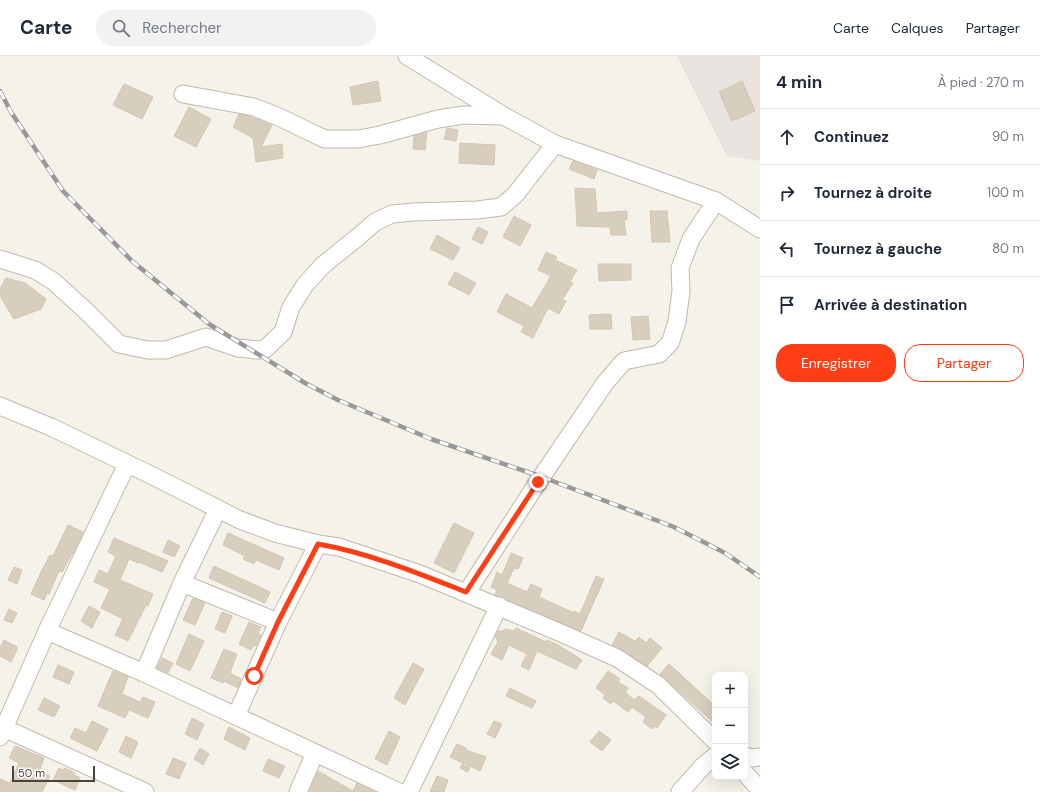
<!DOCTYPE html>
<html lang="fr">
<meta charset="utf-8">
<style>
:root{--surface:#fff;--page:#f2f2f3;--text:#1f2937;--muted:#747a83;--line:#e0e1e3;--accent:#ff3e16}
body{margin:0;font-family:"DM Sans",sans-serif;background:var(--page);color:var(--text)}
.controls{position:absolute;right:12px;bottom:12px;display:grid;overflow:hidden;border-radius:8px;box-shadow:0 4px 16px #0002}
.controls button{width:36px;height:36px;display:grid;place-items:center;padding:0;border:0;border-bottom:1px solid var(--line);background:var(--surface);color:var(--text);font:20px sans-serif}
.scale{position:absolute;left:12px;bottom:10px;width:83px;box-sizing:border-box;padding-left:4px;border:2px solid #4a4337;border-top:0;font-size:11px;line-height:14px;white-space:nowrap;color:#4a4337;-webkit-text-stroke:3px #fff;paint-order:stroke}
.stop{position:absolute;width:12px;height:12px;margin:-9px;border:3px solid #ff3e16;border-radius:50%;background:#fff}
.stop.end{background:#ff3e16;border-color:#fff;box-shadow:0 1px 4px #0008}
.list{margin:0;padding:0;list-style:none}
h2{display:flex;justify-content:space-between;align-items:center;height:52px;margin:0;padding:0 16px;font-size:17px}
h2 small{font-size:13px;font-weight:400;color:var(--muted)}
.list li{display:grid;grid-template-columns:26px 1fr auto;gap:12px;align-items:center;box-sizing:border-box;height:56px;padding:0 16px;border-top:1px solid var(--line)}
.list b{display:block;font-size:15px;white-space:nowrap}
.list em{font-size:13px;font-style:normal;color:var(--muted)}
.actions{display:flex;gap:8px;padding:12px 16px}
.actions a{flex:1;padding:9px 0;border:1px solid var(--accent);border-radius:16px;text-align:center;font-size:14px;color:var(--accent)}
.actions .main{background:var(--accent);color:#fff}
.icon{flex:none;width:22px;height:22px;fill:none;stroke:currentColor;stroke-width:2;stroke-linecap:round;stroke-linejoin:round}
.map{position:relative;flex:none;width:760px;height:736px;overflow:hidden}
header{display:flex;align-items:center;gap:24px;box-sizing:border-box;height:56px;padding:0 20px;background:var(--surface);border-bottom:1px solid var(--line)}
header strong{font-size:19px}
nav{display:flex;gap:22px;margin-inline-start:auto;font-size:14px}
.search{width:280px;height:36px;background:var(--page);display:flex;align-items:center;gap:10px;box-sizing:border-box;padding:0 14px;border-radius:22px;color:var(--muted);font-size:15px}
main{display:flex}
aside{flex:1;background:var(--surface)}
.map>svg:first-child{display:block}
.industrial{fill:#e8e3de}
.building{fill:#d8cebe;stroke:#d3c6b1}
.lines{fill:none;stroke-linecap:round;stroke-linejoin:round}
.minor-casing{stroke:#c1baab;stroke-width:19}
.minor{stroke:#fff;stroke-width:17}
.rail-casing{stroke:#989898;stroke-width:4.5}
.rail{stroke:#fff;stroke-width:3;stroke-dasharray:9;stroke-linecap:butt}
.route{stroke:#ff3e16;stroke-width:5}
</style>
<header>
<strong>Carte</strong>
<div class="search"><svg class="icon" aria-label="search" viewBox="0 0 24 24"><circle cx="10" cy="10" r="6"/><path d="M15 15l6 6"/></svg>Rechercher</div>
<nav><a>Carte</a><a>Calques</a><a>Partager</a></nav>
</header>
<main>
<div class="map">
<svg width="760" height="736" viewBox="0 0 760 736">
<rect width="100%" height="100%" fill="#f5f2e9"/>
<!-- industrial -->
<path class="industrial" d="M677 0H760V105L727 100Z"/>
<!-- building -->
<g class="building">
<path d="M378 25 381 45 353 49 350 31Z"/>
<path d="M742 25 755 55 732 65 719 36Z"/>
<path d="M124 28 153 41 142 63 113 49Z"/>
<path d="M189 51 211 63 196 91 174 80Z"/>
<path d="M239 58 251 61 272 69 261 91 282 88 283 102 256 106 253 82 233 71Z"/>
<path d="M447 72 458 74 456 85 444 83Z"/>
<path d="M427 76 425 94 413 93 414 80Z"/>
<path d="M460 87 495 89 494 109 459 107Z"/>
<path d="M573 105 597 114 594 123 569 113Z"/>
<path d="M575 132 595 133 597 157 627 155V164H624L626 179H611L610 171 577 170Z"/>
<path d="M650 155H667L670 186H652Z"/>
<path d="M514 160 531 169 520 190 503 181Z"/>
<path d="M478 171 488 176 482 188 472 183Z"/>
<path d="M437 179 460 192 453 204 430 193Z"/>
<path d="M546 196 557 201 555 204 577 214 570 226 573 227 562 244 566 245 559 258 548 252 533 282 521 276 524 270 497 256 506 238 532 252 551 220 538 214Z"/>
<path d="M598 208H631V224L599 225Z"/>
<path d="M455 216 476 227 469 239 448 228Z"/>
<path d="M6 222 25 227 46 243 41 253 14 263 0 240V233Z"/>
<path d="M611 258 612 273H590L589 259Z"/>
<path d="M648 260 650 283 633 284 631 261Z"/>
<path d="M454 467 474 477 454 517 434 507Z"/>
<path d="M68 469 83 476 73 498H72L62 516 59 515 49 538 47 537 44 544 31 538 41 516 50 499 53 500Z"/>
<path d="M228 477 284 502 279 514 256 504 254 508 243 503 245 500 223 489Z"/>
<path d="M114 482 168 505 162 516 139 506 138 507 129 503 120 524 153 538 148 550 146 549 128 585 115 579 123 563 101 552 110 533 94 526 99 514 108 518 116 500 108 496Z"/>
<path d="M168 484 180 490 174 501 163 496Z"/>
<path d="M511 497 523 502 518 513 514 512 507 527 527 536 531 528 542 533 539 541 574 557V555L580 558 596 520 604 523 581 575 495 539 497 534 491 531 497 516 502 519Z"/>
<path d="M214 510 270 536 265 547 209 522Z"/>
<path d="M14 511 22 514 17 528 8 524Z"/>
<path d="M193 542 205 547 195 569 183 564Z"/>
<path d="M89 550 100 556 92 572 81 565Z"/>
<path d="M9 553 17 557 12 567 4 564Z"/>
<path d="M222 556 232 560 225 577 215 573Z"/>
<path d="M249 566 261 571 258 577 261 579 256 590 254 589 251 594 239 588Z"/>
<path d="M516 572 546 586 547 584 558 589 582 604 576 613 537 595 529 614 521 610 527 598 509 589 502 604 491 598 498 586 495 581 498 575H502L506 573 514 575Z"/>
<path d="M619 576 635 585 639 581 646 587 650 582 662 592 647 610 622 594 612 589Z"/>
<path d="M189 578 204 585 190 615 176 608Z"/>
<path d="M4 584 17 591V594L11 606 0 600V592Z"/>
<path d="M224 593 237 598 230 617 241 623 238 632 224 625 223 627 211 622Z"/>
<path d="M162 602 173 607 168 617 157 612Z"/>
<path d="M413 607 424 613 405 649 394 642Z"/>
<path d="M669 608 715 650V668L660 618Z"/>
<path d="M58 609 74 616 69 628 53 621Z"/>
<path d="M113 615 128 621 122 638 140 646 143 641 155 646 148 662 129 654 125 662 98 650Z"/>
<path d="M608 615 620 623 618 626 628 632 625 636 634 644 639 640 666 659 657 672 654 670 652 673 643 666 646 661 632 651 628 656 613 645 611 648 603 642 605 639 596 632Z"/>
<path d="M510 632 536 645 532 652 506 640Z"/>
<path d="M44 642 60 650 54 661 38 654Z"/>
<path d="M192 662 204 668 197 684 185 678Z"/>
<path d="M92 665 108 673 97 695 70 682 75 672 86 677Z"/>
<path d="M494 665 502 668 495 682 487 678Z"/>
<path d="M229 671 250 682 245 694 224 683Z"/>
<path d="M389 675 400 681 387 709 375 703Z"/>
<path d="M599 675 611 684 602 695 590 686Z"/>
<path d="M126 680 138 686 131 702 119 696Z"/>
<path d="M457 688 466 692V694L486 701 480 715 470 710 468 716 460 712 463 707 450 701Z"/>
<path d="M15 690 44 702 39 716 50 720 42 736H0V723L10 727 19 707 9 702Z"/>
<path d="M200 692 209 698 203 709 194 703Z"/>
<path d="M173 702 186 707 179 723 166 718Z"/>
<path d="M268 703 285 710 279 722 263 715Z"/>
<path d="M59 712 63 714 65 712 75 717 74 719 80 722 75 734 53 724Z"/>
<path d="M318 715 353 735 357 727 375 736H309Z"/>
<path d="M437 720 448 724 444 736H430Z"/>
</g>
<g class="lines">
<defs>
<g id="minor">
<path d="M407 0 504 60 555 88 716 145 760 173"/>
<path d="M183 38 254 51 279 61 312 77 325 83H358L380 79 438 63 464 59 504 60"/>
<path d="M0 203 35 214 53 225 85 254 119 288 148 294H166L206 281 238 292 257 294 265 293 283 276 291 251 305 229 323 209 358 181 375 166 392 158 413 156 477 154 501 151 515 139 555 88"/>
<path d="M0 350 51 371 155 421 240 464 275 477 318 488 339 491 420 518 561 577 617 602 658 629 715 685"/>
<path d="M182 527 278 566"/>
<path d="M467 536 538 426 605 327 624 305 659 298 670 287 677 266 681 235 680 212 691 183 716 145"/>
<path d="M47 575 144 617 399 736"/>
<path d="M144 617 182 527 218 453"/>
<path d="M236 660 278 566 318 488"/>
<path d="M4 672 145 736"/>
<path d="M0 681 47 575 127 408"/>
<path d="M745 700 751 702 760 701"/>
<path d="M745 717 760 734"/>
<path d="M298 736 315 697"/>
<path d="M409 736 499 550"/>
<path d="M680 736 703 710 715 700"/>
</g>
</defs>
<!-- minor casing -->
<use href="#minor" class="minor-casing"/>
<!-- minor -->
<use href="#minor" class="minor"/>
<defs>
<path id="rail" d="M0 35 11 56 63 135 132 205 209 268 305 327 338 344 431 383 542 421 674 471 725 497 760 521"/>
</defs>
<!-- rail casing -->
<use href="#rail" class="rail-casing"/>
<!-- rail -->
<use href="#rail" class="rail"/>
</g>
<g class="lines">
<!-- route -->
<path class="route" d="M254 620 278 566 318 488C369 497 418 517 466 536L538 426"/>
</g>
</svg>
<div class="controls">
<button>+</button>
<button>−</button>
<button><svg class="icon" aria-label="layers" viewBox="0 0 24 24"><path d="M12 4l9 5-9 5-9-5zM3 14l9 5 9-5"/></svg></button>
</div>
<div class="scale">50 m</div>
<div class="stop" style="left:254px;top:620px"></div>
<div class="stop end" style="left:538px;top:426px"></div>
</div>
<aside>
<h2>4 min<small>À pied · 270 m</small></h2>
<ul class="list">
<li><svg class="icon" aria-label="ahead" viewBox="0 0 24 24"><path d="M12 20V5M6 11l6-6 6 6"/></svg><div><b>Continuez</b></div><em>90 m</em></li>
<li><svg class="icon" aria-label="right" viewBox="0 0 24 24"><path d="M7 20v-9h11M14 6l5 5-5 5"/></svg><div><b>Tournez à droite</b></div><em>100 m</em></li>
<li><svg class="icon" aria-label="left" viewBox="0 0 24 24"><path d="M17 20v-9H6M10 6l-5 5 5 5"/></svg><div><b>Tournez à gauche</b></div><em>80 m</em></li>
<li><svg class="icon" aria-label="arrive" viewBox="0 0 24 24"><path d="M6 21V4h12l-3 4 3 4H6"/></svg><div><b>Arrivée à destination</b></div></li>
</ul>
<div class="actions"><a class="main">Enregistrer</a><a>Partager</a></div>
</aside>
</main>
